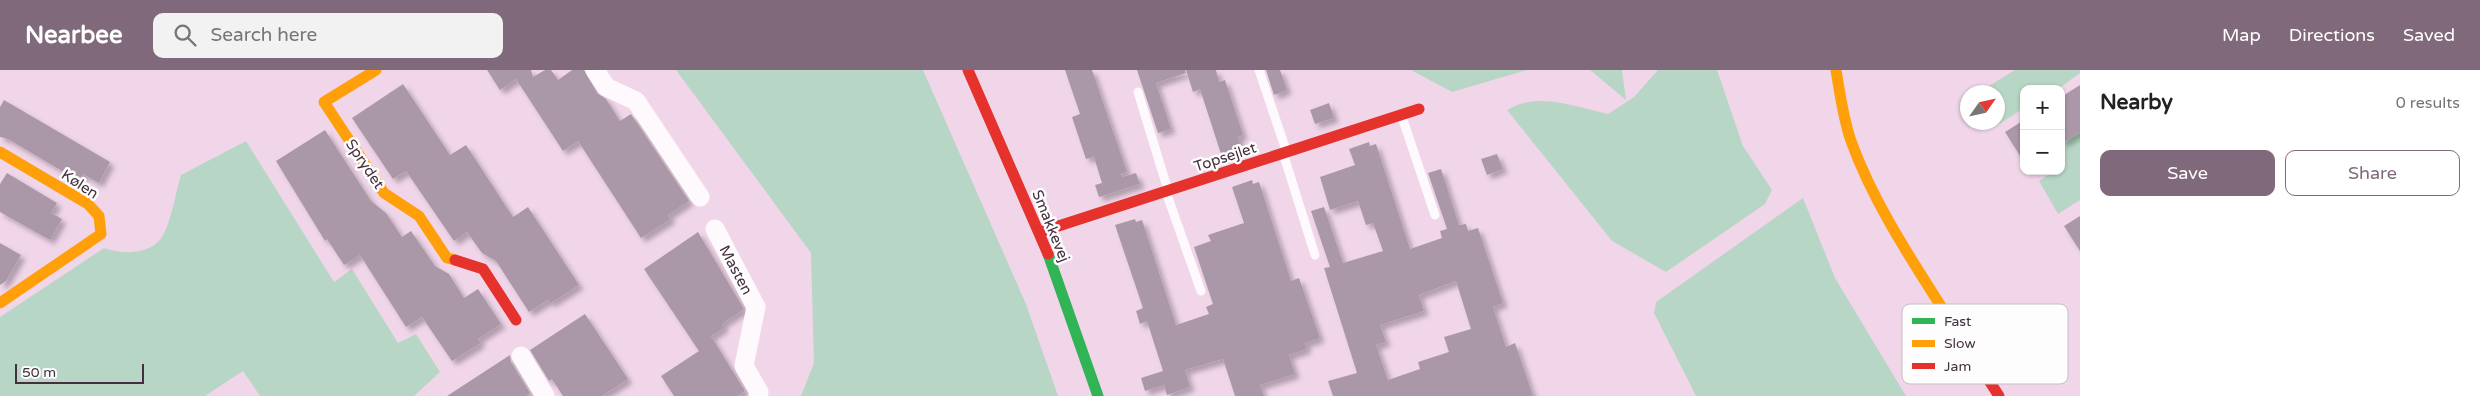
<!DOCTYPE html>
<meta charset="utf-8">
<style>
:root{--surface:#fff;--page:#f2f2f2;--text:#222;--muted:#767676;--line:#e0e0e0;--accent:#80697a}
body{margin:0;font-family:"Varela Round",sans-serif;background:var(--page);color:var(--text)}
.controls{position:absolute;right:15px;top:15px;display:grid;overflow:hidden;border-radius:10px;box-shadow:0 1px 4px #0004}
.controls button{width:45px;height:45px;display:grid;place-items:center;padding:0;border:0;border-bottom:1px solid var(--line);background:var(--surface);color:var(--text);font:25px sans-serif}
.compass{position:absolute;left:1960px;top:15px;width:45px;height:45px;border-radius:50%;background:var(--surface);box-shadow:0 1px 4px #0004;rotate:56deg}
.scale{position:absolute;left:15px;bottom:12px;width:129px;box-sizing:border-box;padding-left:5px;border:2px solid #432f3e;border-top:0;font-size:14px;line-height:18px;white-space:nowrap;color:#432f3e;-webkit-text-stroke:4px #fdfdfd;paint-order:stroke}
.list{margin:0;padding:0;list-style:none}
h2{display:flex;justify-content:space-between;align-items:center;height:65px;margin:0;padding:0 20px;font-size:21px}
h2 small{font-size:16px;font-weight:400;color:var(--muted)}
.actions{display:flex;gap:10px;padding:15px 20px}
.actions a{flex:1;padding:11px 0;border:1px solid var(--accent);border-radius:10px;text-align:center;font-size:18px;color:var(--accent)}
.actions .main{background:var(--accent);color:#fff}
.icon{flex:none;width:28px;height:28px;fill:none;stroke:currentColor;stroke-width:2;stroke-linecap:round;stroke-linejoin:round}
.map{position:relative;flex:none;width:2080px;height:326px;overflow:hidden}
header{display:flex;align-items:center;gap:30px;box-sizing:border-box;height:70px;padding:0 25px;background:var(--accent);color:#fff}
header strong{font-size:24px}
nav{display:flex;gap:28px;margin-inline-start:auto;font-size:18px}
.search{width:350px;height:45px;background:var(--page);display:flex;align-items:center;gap:12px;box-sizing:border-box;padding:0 18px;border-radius:10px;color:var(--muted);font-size:19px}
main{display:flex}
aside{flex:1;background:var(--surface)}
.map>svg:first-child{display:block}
.green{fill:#b8d6c5}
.building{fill:#aa98a9;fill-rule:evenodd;filter:url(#shadow)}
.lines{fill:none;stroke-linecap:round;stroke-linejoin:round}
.lane{stroke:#fdf9fc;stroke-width:9}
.street{stroke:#fdf9fc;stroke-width:19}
.fast{stroke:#30b455;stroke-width:11}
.slow{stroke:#ff9f0a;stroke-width:11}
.jam{stroke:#e5322d;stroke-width:11}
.labels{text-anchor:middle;stroke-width:5;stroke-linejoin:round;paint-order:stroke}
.street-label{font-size:15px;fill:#432f3e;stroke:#fdfdfd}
.key{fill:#fdfdfd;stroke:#c5bfc4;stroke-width:1}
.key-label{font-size:14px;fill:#432f3e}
</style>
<header>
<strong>Nearbee</strong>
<div class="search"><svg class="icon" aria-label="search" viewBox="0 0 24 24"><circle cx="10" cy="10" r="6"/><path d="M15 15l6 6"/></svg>Search here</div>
<nav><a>Map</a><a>Directions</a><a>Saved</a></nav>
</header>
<main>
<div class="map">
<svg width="2080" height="326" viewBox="0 0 2080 326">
<defs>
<filter id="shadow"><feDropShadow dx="4.5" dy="4.5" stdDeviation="2.5" flood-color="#0004"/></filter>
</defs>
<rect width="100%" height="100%" fill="#f1d6ea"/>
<!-- green -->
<g class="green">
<path d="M676 0H923L1026 234 1058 326H801L814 293 811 183Z"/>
<path d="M1411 0H1527L1452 22Z"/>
<path d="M1590 0H1622L1626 30Z"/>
<path d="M1658 0H1717L1743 76 1772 120 1765 134 1666 202 1612 171 1507 40C1538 21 1575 37 1608 44L1634 27Z"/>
<path d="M2015 0H2080V3L2058 19H2024V38L1993 58 1990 53 1998 52V22H1979Z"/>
<path d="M2080 62V130L2058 144 2039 111 2054 101H2061V74Z"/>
<path d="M246 71 334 212 352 199 398 273 416 264 440 302 414 326H260L243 301 205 326H0V247L104 178C121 184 145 185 159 171 170 160 176 120 181 105Z"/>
<path d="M1803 128 1835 208 1906 326H1696L1654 243 1656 232Z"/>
</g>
<!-- building -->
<g class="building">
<path d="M487 0H531L533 7 545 0H551L558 10 572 0H584L597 23 606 29 620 51 631 44 689 131 668 145 671 149 641 168 578 71 563 81 516 9 500 20Z"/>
<path d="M1065 0H1092L1127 102 1121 104 1122 107 1136 103 1140 114 1099 127 1095 115 1102 113 1094 87 1086 89 1072 47 1080 44Z"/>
<path d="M1137 0H1185L1186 3 1156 13 1171 59 1158 63Z"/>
<path d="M1186 0H1216L1219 12 1225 10 1243 65 1238 67 1242 81 1222 87 1200 19 1193 22Z"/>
<path d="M1266 0H1280L1287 20 1274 25Z"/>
<path d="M403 14 450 85 466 75 513 147 528 137 579 215 551 233 548 230 529 242 496 191 482 183 467 162 454 171 406 101 393 109 352 48Z"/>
<path d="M2080 15V62L2061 74V27Z"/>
<path d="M4 30 110 92 99 113 83 104 79 111 8 69 0 67V37Z"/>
<path d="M1329 33 1334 48 1315 54 1310 40Z"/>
<path d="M2024 50V92L2005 62Z"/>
<path d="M325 60 371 131 386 143 402 167 411 161 435 196 449 204 464 228 478 219 501 254 478 269 481 273 452 291 422 247 406 257 360 185 344 195 327 169 325 171 276 91Z"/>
<path d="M1369 72 1370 76 1376 74 1410 179 1442 168 1440 161 1447 159 1428 103 1441 99 1459 155 1466 154 1468 161 1478 158 1503 233 1493 237 1506 277 1515 273 1533 326H1333L1328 311 1357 303 1324 198 1330 197 1311 141 1324 137 1343 193 1383 181 1373 153 1366 155 1358 131 1330 140 1320 107 1355 95 1349 79ZM1456 211 1471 259 1444 267 1449 282 1418 292 1420 299 1388 310 1376 275 1386 272 1380 255 1424 241 1419 225Z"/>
<path d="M1497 84 1503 99 1487 105 1481 89Z"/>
<path d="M7 103 57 133 51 143 62 149 50 170 0 142V114Z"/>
<path d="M1252 110 1253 114 1259 112 1291 211 1299 208 1320 268 1305 273 1307 279 1289 285 1295 304 1260 315 1264 326H1235L1223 289 1185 300 1190 317 1167 325 1164 315 1145 321 1141 308 1163 301 1147 251 1140 254 1136 241 1143 238 1115 155 1135 149 1136 152 1142 150 1176 255 1209 244 1206 237 1213 234 1194 177 1211 171 1208 165 1244 153 1232 117Z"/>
<path d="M2080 146V181L2064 156Z"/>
<path d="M698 162 744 239 722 254 724 258 711 266 745 321 738 326H674L661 306 699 281 644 199Z"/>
<path d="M0 173 21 185 6 211 0 215Z"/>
<path d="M585 244 628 309 602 326H563L552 309 549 311 530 280Z"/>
<path d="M510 285 511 292 530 323 526 326H447Z"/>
</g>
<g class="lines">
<!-- lane -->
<g class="lane">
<path d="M1259 0 1286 80"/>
<path d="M1138 22 1167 117"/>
<path d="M1402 47 1435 145"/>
<path d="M1284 86 1315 185"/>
<path d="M1166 122 1201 221"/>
</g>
<!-- street -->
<g class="street">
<path d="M595 0 606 17 636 31 700 127"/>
<path d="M715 159 756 237 744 296 759 322 758 326"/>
<path d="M521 286 545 326"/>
</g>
<!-- fast -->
<path class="fast" d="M1048 184 1098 326"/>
<!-- slow -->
<g class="slow">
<path d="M376 0 324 32 384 123 419 146 447 188 455 190"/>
<path d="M1836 0C1840 24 1843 48 1851 71 1873 132 1911 189 1946 244"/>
<path d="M0 82 88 134 99 146 101 164 0 233"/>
</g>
<!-- jam -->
<g class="jam">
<path d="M968 0 1048 184"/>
<path d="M1040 162 1419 39"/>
<path d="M455 190 483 199 516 250"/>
<path d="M1946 244 1999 326"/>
</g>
</g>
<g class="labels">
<!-- street labels -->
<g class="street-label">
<text transform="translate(1225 87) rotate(-18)" y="5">Topsejlet</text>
<text transform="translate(365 94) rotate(56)" y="5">Sprydet</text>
<text transform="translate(80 114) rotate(33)" y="5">Kølen</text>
<text transform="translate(1051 156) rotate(68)" y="5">Smakkevej</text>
<text transform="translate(736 200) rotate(62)" y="5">Masten</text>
</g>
</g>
<!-- legend -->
<rect x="1902" y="234" width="166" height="80" rx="8" class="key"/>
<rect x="1912" y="248" width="23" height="6" fill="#30b455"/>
<rect x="1912" y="270" width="23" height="7" fill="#ff9f0a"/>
<rect x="1912" y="293" width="23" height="6" fill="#e5322d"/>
<g class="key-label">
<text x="1944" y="256">Fast</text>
<text x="1944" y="278">Slow</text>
<text x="1944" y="301">Jam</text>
</g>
</svg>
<div class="controls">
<button>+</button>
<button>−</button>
</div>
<svg class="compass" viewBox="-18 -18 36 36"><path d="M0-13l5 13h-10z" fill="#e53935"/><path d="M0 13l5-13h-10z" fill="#767676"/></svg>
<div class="scale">50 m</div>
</div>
<aside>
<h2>Nearby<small>0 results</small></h2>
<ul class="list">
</ul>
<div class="actions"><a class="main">Save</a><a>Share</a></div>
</aside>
</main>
